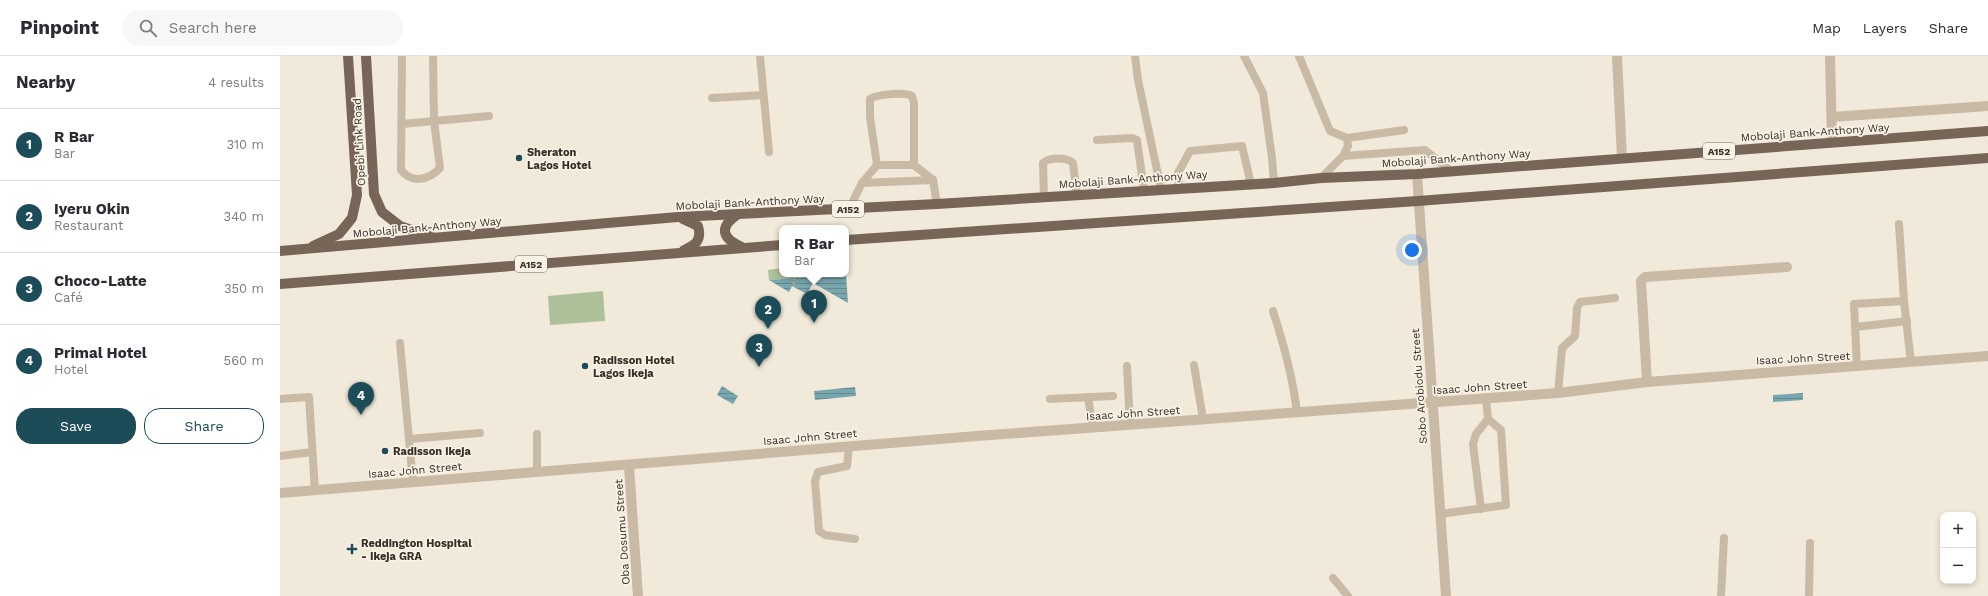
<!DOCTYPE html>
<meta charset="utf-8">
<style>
:root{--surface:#fff;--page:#f7f7f7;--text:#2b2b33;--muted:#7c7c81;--line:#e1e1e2;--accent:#1c4c57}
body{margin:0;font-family:"Work Sans",sans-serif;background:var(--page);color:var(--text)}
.controls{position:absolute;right:12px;bottom:12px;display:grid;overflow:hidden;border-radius:8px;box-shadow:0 2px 6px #0003}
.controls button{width:36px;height:36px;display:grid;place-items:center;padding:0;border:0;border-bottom:1px solid var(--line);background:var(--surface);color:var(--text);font:20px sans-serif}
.you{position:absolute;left:1132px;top:194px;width:14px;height:14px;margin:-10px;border:3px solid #fff;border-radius:50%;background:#1a73e8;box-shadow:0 0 0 6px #1a73e833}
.badge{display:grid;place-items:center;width:26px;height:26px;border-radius:50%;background:var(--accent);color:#fff;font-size:13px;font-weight:700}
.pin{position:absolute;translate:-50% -33px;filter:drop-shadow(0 1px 2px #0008)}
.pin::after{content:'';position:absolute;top:21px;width:14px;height:12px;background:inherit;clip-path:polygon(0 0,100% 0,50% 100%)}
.popup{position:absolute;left:499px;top:169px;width:70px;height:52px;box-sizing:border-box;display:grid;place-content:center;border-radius:8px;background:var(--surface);filter:drop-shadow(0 1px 3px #0005);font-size:13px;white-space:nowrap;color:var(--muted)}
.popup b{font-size:15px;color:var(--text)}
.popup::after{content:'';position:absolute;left:50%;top:100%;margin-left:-8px;border:8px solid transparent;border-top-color:var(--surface)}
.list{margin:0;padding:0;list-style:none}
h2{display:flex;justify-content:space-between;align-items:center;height:52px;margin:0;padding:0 16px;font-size:17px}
h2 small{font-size:13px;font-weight:400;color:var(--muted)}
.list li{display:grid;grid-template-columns:26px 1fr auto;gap:12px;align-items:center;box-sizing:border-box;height:72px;padding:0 16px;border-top:1px solid var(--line)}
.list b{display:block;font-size:15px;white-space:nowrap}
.list p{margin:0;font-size:13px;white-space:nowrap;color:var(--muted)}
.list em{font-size:13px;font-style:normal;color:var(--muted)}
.actions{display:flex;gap:8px;padding:12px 16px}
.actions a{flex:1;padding:9px 0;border:1px solid var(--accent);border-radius:16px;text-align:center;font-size:14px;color:var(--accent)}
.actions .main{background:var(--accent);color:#fff}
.icon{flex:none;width:22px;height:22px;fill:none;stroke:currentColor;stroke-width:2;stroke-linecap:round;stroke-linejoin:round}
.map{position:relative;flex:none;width:1708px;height:540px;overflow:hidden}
header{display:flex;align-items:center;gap:24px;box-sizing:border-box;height:56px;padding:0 20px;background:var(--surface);border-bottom:1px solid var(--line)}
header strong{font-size:19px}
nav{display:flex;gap:22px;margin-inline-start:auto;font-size:14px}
.search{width:280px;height:36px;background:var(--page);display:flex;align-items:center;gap:10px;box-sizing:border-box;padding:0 14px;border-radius:16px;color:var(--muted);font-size:15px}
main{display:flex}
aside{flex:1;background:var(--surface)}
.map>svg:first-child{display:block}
.green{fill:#aec099}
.water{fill:url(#water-rules)}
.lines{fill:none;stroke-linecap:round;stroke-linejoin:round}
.path{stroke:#b5a48f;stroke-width:2.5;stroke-dasharray:2 2;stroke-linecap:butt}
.service{stroke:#c9baa5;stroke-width:8}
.minor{stroke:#c9baa5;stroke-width:10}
.tertiary{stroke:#c9baa5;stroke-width:10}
.primary{stroke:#776657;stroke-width:10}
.poi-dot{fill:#1c4c57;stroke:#f9f2e5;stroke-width:1.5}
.labels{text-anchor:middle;stroke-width:3.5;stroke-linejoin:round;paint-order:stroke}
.shield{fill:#f9f2e5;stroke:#70685f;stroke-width:1}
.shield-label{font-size:10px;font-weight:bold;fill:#352d26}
.street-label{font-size:11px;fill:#352d26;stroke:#f9f2e5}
.poi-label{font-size:11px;font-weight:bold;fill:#352d26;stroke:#f9f2e5;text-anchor:start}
</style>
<header>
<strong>Pinpoint</strong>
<div class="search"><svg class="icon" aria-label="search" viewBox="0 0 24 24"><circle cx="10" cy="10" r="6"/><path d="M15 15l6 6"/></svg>Search here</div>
<nav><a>Map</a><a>Layers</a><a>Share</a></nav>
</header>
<main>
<aside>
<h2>Nearby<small>4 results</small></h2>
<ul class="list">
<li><span class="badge">1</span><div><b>R Bar</b><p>Bar</p></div><em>310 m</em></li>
<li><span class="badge">2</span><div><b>Iyeru Okin</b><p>Restaurant</p></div><em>340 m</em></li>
<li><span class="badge">3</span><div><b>Choco-Latte</b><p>Café</p></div><em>350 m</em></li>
<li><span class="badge">4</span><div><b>Primal Hotel</b><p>Hotel</p></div><em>560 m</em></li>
</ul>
<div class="actions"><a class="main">Save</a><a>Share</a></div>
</aside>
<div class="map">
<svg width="1708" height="540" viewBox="0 0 1708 540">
<defs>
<pattern id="water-rules" width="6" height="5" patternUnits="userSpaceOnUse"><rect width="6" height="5" fill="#78a6af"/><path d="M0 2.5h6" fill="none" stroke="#63888e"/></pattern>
</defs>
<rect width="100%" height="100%" fill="#f1e9d9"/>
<!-- green -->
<g class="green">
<path d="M502 212V218H566V214V218L489 224 488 214Z"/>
<path d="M323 235 325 265 270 269 268 240Z"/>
</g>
<!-- water -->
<g class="water">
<path d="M566 218 568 247 533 227 527 238 512 230 509 236 489 224Z"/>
<path d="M442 330 458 340 453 348 437 339Z"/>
<path d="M575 331 576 340 535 344 534 335Z"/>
<path d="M1523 337V344L1493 346V339Z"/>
</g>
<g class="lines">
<!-- path -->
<path class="path" d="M514 222V231"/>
<!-- service -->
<g class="service">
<path d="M122 0 121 114C132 128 149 124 160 112L154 65 153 0"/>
<path d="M480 0 489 96"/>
<path d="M855 0 858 24 881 133"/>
<path d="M964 0 983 37 992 102 994 127"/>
<path d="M1019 0 1050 75 1067 82"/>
<path d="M432 42 483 39"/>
<path d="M122 68 209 60"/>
<path d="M817 84 852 82 857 84 864 135"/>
<path d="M1063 100 1068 90 1067 82 1124 74"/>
<path d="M597 109 590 61V43C597 38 625 36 632 40L634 47V109"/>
<path d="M1041 122 1063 100 1145 94 1171 115"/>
<path d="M582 127 653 124"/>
<path d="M899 132 898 117 910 95 962 90 971 128"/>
<path d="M764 141 763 107C769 101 787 101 793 107L797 139"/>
<path d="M569 153 582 127 597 109H634L653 124 657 148"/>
<path d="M1619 168 1624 245"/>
<path d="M993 255C1004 289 1013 321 1017 357"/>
<path d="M1576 271 1627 265"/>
<path d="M120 287 133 426"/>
<path d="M914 309 923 363"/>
<path d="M847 310 850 369"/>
<path d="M1577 311 1574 248 1624 245 1631 307"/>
<path d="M1278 337 1282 292 1295 280 1297 252 1300 246 1335 242"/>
<path d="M808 341 813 372"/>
<path d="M0 343 29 341 35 435"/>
<path d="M770 343 833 340"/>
<path d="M129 383 200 377"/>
<path d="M569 390 567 410 538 416 535 425 539 475 545 479 575 483"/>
<path d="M0 400 32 396"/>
<path d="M257 415V378"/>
<path d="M1201 453 1193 388 1196 378 1208 363 1206 343"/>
<path d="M1160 458 1226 449 1221 374 1208 363"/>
<path d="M1053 522 1068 540"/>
<path d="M1441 540 1444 482"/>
<path d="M1529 540 1530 487"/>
</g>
<!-- minor -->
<g class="minor">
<path d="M1337 0 1342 102"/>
<path d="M1550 0 1552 86"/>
<path d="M1552 61 1708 50"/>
<path d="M1367 326 1361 225 1365 221 1507 211"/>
<path d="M349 410 358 540"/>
<path d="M0 437 697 380 1278 337 1367 326 1708 300"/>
</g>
<!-- tertiary -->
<path class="tertiary" d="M1137 118 1166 540"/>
<!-- primary -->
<g class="primary">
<path d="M86 0 94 138 102 156 120 170 152 181"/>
<path d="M458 158C439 171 441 182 462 191"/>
<path d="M403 163 418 170C422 184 416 189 404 194"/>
<path d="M566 184 1138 145 1708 102"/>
<path d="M33 190 59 178 72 162 77 139 68 0"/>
<path d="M0 195 398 161 657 148 994 127 1041 122 1137 118 1708 75"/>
<path d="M0 228 502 189"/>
</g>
</g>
<!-- markers -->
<g class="poi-dot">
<circle cx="239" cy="102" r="4"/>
<circle cx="305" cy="310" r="4"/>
<circle cx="105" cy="395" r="4"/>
<path d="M70 487h4v4h4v4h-4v4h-4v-4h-4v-4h4z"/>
</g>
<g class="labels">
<!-- shield labels -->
<g class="shield">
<rect x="1423" y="87" width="32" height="16" rx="3"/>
<rect x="552" y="145" width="32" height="16" rx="3"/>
<rect x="235" y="200" width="32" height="16" rx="3"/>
</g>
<g class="shield-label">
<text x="1439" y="99">A152</text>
<text x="568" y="157">A152</text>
<text x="251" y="212">A152</text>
</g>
<!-- street labels -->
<g class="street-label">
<text transform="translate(1535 76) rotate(-4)" y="4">Mobolaji Bank-Anthony Way</text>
<text transform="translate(79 86) rotate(-93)" y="4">Opebi Link Road</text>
<text transform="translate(1176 102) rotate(-4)" y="4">Mobolaji Bank-Anthony Way</text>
<text transform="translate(853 123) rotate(-4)" y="4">Mobolaji Bank-Anthony Way</text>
<text transform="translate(470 146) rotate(-3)" y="4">Mobolaji Bank-Anthony Way</text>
<text transform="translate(147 171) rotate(-5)" y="4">Mobolaji Bank-Anthony Way</text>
<text transform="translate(1523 302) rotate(-3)" y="4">Isaac John Street</text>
<text transform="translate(1139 330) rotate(-94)" y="4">Sobo Arobiodu Street</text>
<text transform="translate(1200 331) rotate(-4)" y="4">Isaac John Street</text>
<text transform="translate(853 357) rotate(-4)" y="4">Isaac John Street</text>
<text transform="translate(530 381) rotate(-5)" y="4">Isaac John Street</text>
<text transform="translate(135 414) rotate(-5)" y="4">Isaac John Street</text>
<text transform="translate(342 476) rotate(-94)" y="4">Oba Dosumu Street</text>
</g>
<!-- poi labels -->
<g class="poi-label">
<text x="247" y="100">Sheraton<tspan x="247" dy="13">Lagos Hotel</tspan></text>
<text x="313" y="308">Radisson Hotel<tspan x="313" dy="13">Lagos Ikeja</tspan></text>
<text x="113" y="399">Radisson ikeja</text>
<text x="81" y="491">Reddington Hospital<tspan x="81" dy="13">- Ikeja GRA</tspan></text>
</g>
</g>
</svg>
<div class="controls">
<button>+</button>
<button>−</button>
</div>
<div class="you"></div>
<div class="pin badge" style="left:534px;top:267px">1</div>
<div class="popup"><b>R Bar</b>Bar</div>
<div class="pin badge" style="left:488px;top:273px">2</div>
<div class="pin badge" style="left:479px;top:311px">3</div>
<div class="pin badge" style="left:81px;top:359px">4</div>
</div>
</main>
